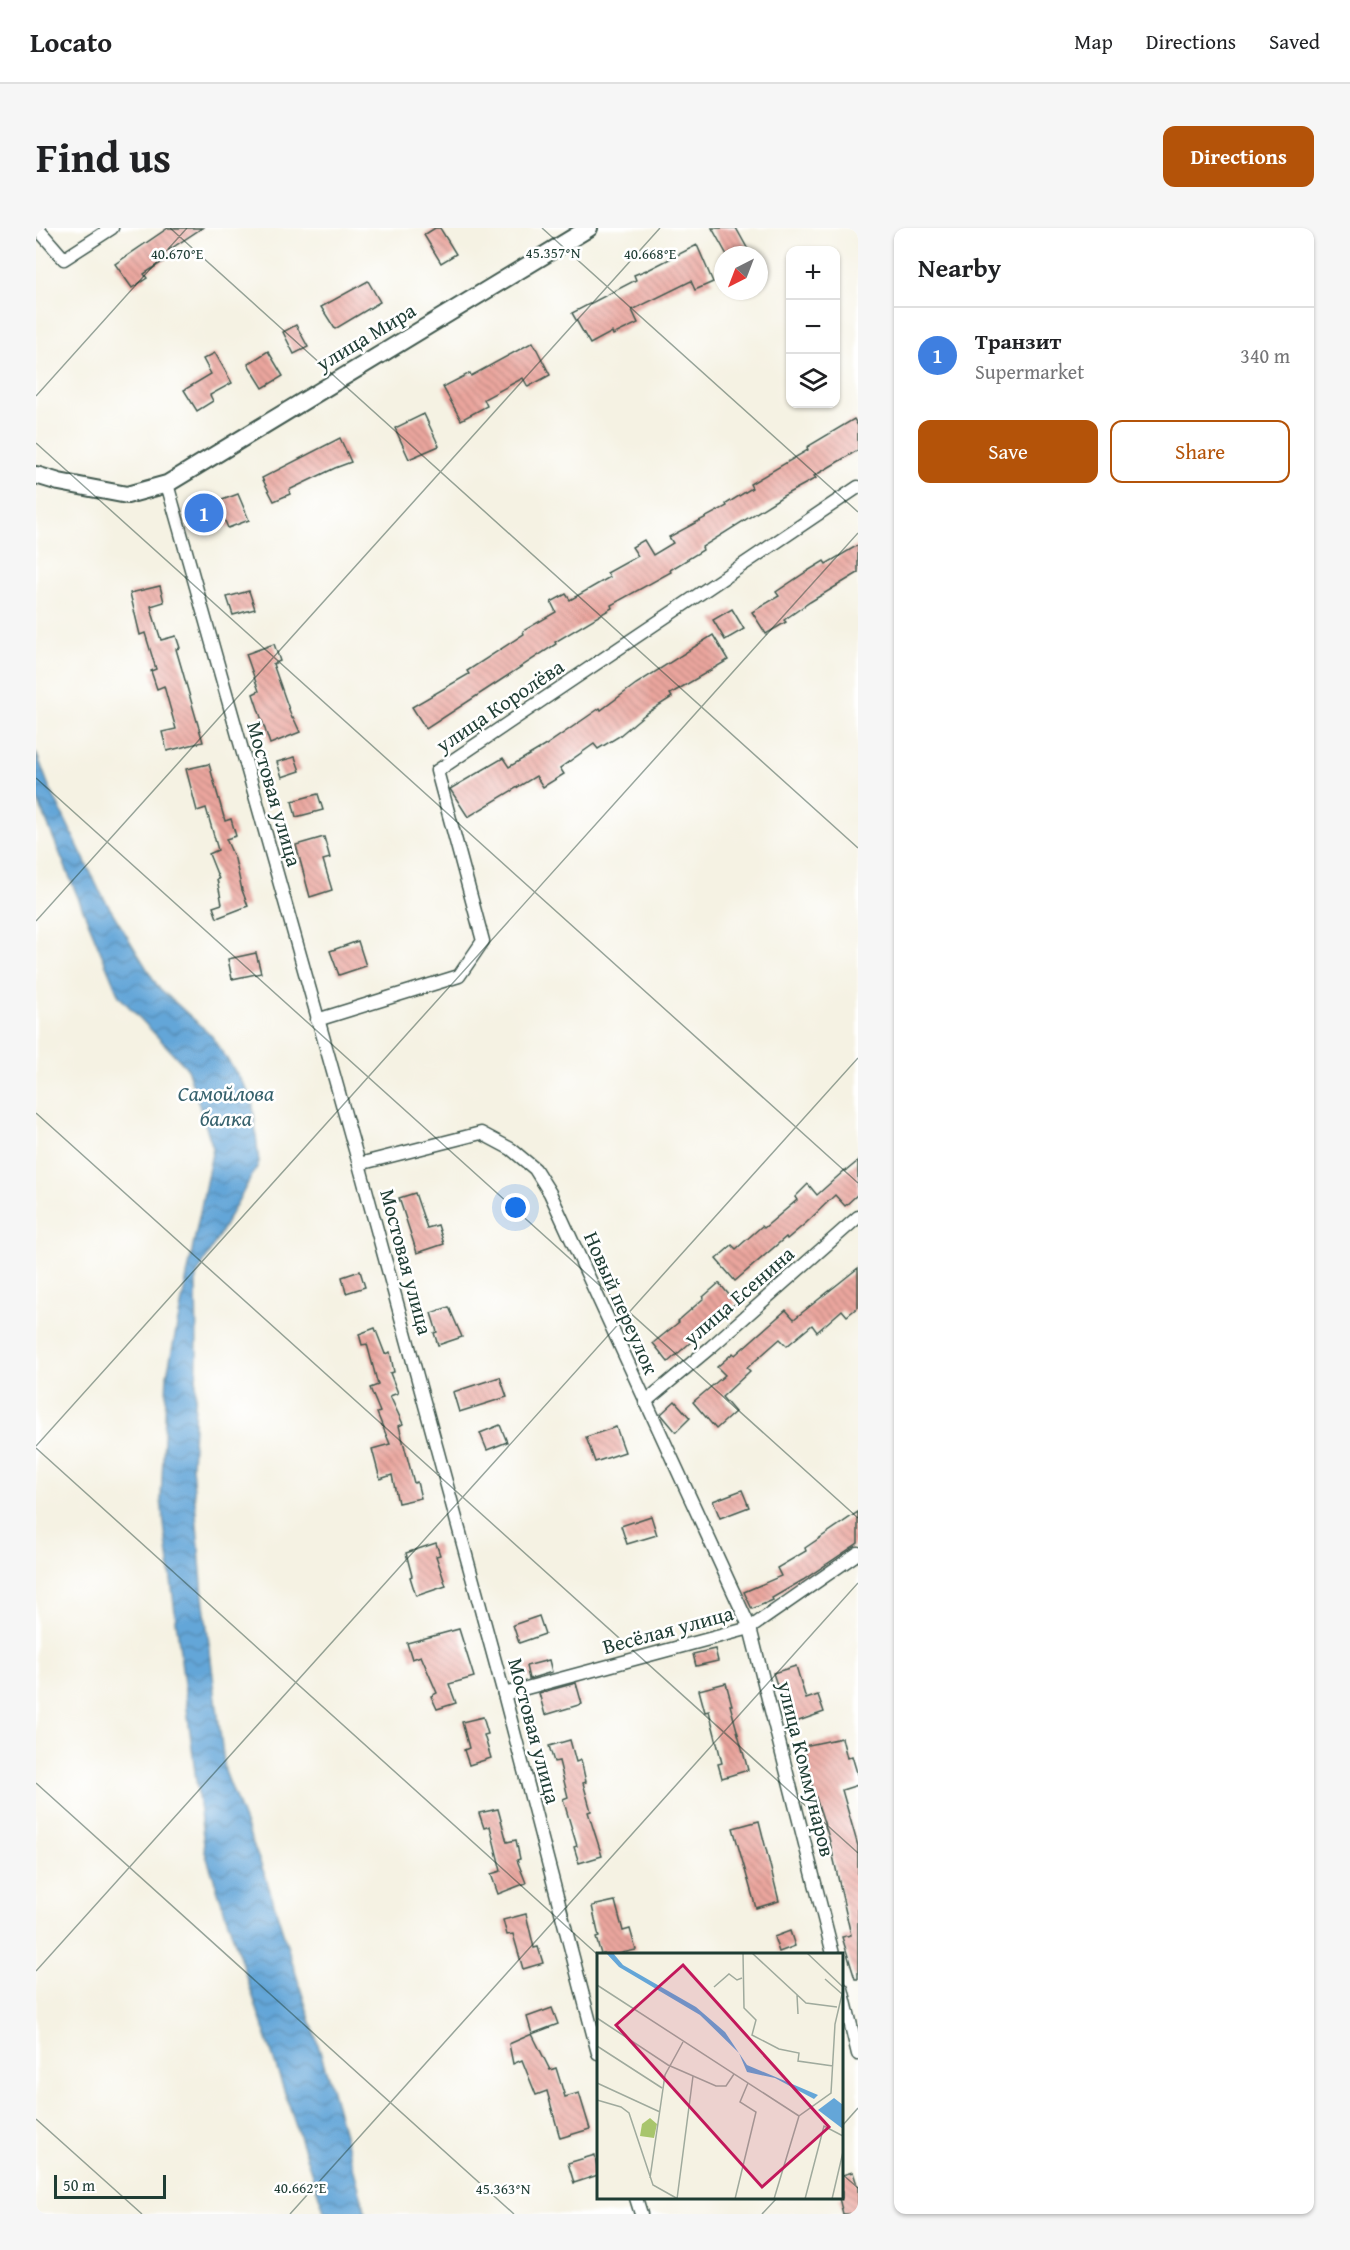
<!DOCTYPE html>
<meta charset="utf-8">
<style>
:root{--surface:#fff;--page:#f6f6f6;--text:#202124;--muted:#757577;--line:#e0e0e0;--accent:#b45309}
body{margin:0;font-family:"Gentium Book Plus",serif;background:var(--page);color:var(--text)}
.controls{position:absolute;right:18px;top:18px;display:grid;overflow:hidden;border-radius:12px;box-shadow:0 2px 4px #0004}
.controls button{width:54px;height:54px;display:grid;place-items:center;padding:0;border:0;border-bottom:2px solid var(--line);background:var(--surface);color:var(--text);font:30px sans-serif}
.compass{position:absolute;left:678px;top:18px;width:54px;height:54px;border-radius:50%;background:var(--surface);box-shadow:0 2px 4px #0004;rotate:222deg}
.scale{position:absolute;left:18px;bottom:15px;width:112px;box-sizing:border-box;padding-left:6px;border:3px solid #1f3d34;border-top:0;font-size:16px;line-height:21px;white-space:nowrap;color:#1f3d34;-webkit-text-stroke:4px #fff;paint-order:stroke}
.you{position:absolute;left:480px;top:980px;width:21px;height:21px;margin:-15px;border:4px solid #fff;border-radius:50%;background:#1a73e8;box-shadow:0 0 0 9px #1a73e833}
.badge{display:grid;place-items:center;width:39px;height:39px;border-radius:50%;background:var(--accent);color:#fff;font-size:20px;font-weight:700}
.pin{position:absolute;translate:-50% -50%;border:3px solid #fff;box-shadow:0 2px 6px #0006}
.list{margin:0;padding:0;list-style:none}
h2{display:flex;justify-content:space-between;align-items:center;height:78px;margin:0;padding:0 24px;font-size:26px}
h2 small{font-size:20px;font-weight:400;color:var(--muted)}
.list li{display:grid;grid-template-columns:39px 1fr auto;gap:18px;align-items:center;box-sizing:border-box;height:96px;padding:0 24px;border-top:2px solid var(--line)}
.list b{display:block;font-size:22px;white-space:nowrap}
.list p{margin:0;font-size:20px;white-space:nowrap;color:var(--muted)}
.list em{font-size:20px;font-style:normal;color:var(--muted)}
.actions{display:flex;gap:12px;padding:18px 24px}
.actions a{flex:1;padding:14px 0;border:2px solid var(--accent);border-radius:12px;text-align:center;font-size:21px;color:var(--accent)}
.actions .main{background:var(--accent);color:#fff}
.icon{flex:none;width:33px;height:33px;fill:none;stroke:currentColor;stroke-width:2;stroke-linecap:round;stroke-linejoin:round}
.map{position:relative;flex:none;width:822px;height:1986px;overflow:hidden;border-radius:12px}
header{display:flex;align-items:center;gap:36px;box-sizing:border-box;height:84px;padding:0 30px;background:var(--surface);border-bottom:2px solid var(--line)}
header strong{font-size:28px}
nav{display:flex;gap:33px;margin-inline-start:auto;font-size:21px}
.intro{display:flex;align-items:center;justify-content:space-between;box-sizing:border-box;height:144px;padding:0 36px}
h1{margin:0;font-size:42px}
.button{padding:15px 27px;border-radius:12px;background:var(--accent);color:#fff;font-size:21px;font-weight:700}
main{display:flex;gap:36px;padding:0 36px}
aside{flex:1;background:var(--surface);border-radius:12px;box-shadow:0 2px 4px #0004}
.map>svg:first-child{display:block}
.water{fill:url(#water-waves);stroke:#427286;stroke-width:1.5}
.building{fill:url(#building-back-hatch)}
.lines{fill:none;stroke-linecap:round;stroke-linejoin:round}
.street-casing{stroke:#3f584e;stroke-width:15}
.secondary-casing{stroke:#3f584e;stroke-width:20}
.street{stroke:#fff;stroke-width:12}
.secondary{stroke:#fff;stroke-width:16}
.ticks{fill:none;stroke:#1f3d34;stroke-width:1.5;stroke-opacity:0.45}
.labels{text-anchor:middle;stroke-width:5;stroke-linejoin:round;paint-order:stroke}
.street-label{font-size:21px;fill:#1f3d34;stroke:#fff}
.water-label{font-size:22px;font-style:italic;fill:#37626d;stroke:#fff}
.inset-road{fill:none;stroke:#9faa9d;stroke-width:1.5}
.view{fill:#c2185b;fill-opacity:0.15;stroke:#c2185b;stroke-width:3}
.inset-edge{fill:none;stroke:#1f3d34;stroke-width:3}
.ticks-label{font-size:15px;text-anchor:middle;fill:#1f3d34;stroke:#fff;stroke-width:5;stroke-linejoin:round;paint-order:stroke}
</style>
<header>
<strong>Locato</strong>
<nav><a>Map</a><a>Directions</a><a>Saved</a></nav>
</header>
<div class="intro"><h1>Find us</h1><a class="button">Directions</a></div>
<main>
<div class="map">
<svg width="822" height="1986" viewBox="0 0 822 1986">
<defs>
<pattern id="water-waves" width="16" height="10" patternUnits="userSpaceOnUse" patternTransform="scale(1.5)"><rect width="16" height="10" fill="#64a6d8"/><path d="M0 5q4-4 8 0t8 0" fill="none" stroke="#5288b0"/></pattern>
<pattern id="building-back-hatch" width="6" height="6" patternUnits="userSpaceOnUse" patternTransform="scale(1.5)"><rect width="6" height="6" fill="#eba69e"/><path d="M-1 5l2 2M0 0l6 6M5-1l2 2" fill="none" stroke="#be8882"/></pattern>
</defs>
<rect width="100%" height="100%" fill="#fff"/>
<filter id="ink" filterUnits="userSpaceOnUse"><feTurbulence type="fractalNoise" baseFrequency=".0167" numOctaves="2"/><feDisplacementMap in="SourceGraphic" scale="12" xChannelSelector="R" yChannelSelector="G"/><feConvolveMatrix kernelMatrix="1 2 1 2 8 2 1 2 1" color-interpolation-filters="sRGB"/></filter>
<filter id="wash" filterUnits="userSpaceOnUse"><feTurbulence type="fractalNoise" baseFrequency=".008" numOctaves="4" result="noise"/><feDisplacementMap in="SourceGraphic" scale="24" xChannelSelector="R" yChannelSelector="G"/><feGaussianBlur stdDeviation="1.35" result="paint"/><feColorMatrix in="noise" values="0 0 0 0 0 0 0 0 0 0 0 0 0 0 0 0 0 1.4 0 .05"/><feComposite in="paint" operator="in"/></filter>
<g filter="url(#wash)">
<rect width="100%" height="100%" fill="#f5f2e3"/>
<!-- water -->
<path class="water" d="M0 524 12 556 64 664 122 759 175 807 216 869 223 935 160 1049 161 1132 156 1238 167 1368 189 1543 230 1650 293 1852 330 1986H289L169 1624 125 1272 131 1147 177 920 151 840 83 768 0 568Z"/>
<g id="blocks">
<!-- building -->
<g class="building">
<path d="M132 0H166L133 22 137 27 108 46 111 50 96 60 79 36Z"/>
<path d="M399 0H404L420 26 405 35 388 7Z"/>
<path d="M676 0H700L715 27H691Z"/>
<path d="M661 17 677 54 659 62 655 53 596 82 602 95 577 107 576 104 554 116 536 85 600 52 598 47 610 42V43Z"/>
<path d="M332 53 344 74 299 101 285 79Z"/>
<path d="M260 97 272 119 258 126 247 104Z"/>
<path d="M497 114 514 147 492 159 487 150 448 171 451 178 425 192 407 159 434 145 435 148Z"/>
<path d="M232 123 247 148 227 160 212 136Z"/>
<path d="M179 125 196 155 174 167 177 173 161 183 148 162 175 146 167 131Z"/>
<path d="M388 186 403 218 373 231 359 200Z"/>
<path d="M818 191 822 198V222L778 248 780 250 747 268 666 319 667 322 634 342 635 344 575 377 576 380 519 414 520 416 390 501 376 479 433 446 431 443 488 406 487 403 520 384 515 374 530 366 534 372 574 349 571 345 602 328 596 319 608 312 617 327 637 315 633 309 691 278 690 276 716 260 714 256 772 222 771 219Z"/>
<path d="M304 210 315 234 299 240 253 262 254 266 238 273 226 250Z"/>
<path d="M202 266 213 292 192 300 181 274Z"/>
<path d="M160 276 175 278 172 299 157 297Z"/>
<path d="M822 317V345L774 374 748 392 750 394 730 406 716 384 743 368 740 364 770 344 788 333 790 336Z"/>
<path d="M124 358 128 374 115 378 117 387 125 412 140 408 144 420 140 421 167 514 131 523 126 504 140 501 128 458 121 461 115 443 120 441 109 405 104 407 94 365Z"/>
<path d="M213 363 219 381 197 387 191 369Z"/>
<path d="M696 381 708 401 689 412 677 392Z"/>
<path d="M677 407 692 432 634 466 636 469 608 487 582 509 562 521 558 516 524 540 528 546 507 559 500 548 432 589 414 561 467 530 473 539 510 517 564 480 565 482 600 456Z"/>
<path d="M238 416 244 433 237 436 256 490 257 489 264 504 234 516 217 466 223 463 210 426Z"/>
<path d="M259 529 264 543 246 549 241 534Z"/>
<path d="M173 536 189 593 195 591 200 608 190 611 199 631 206 662 212 678 181 690 177 679 186 676 181 651H183L173 626 182 622 170 580 161 583 150 541Z"/>
<path d="M282 566 287 582 260 589 256 573Z"/>
<path d="M288 609 294 630 287 632 296 662 274 669 260 617Z"/>
<path d="M322 713 330 738 303 747 294 723Z"/>
<path d="M220 725 225 745 196 751 192 731Z"/>
<path d="M822 933V966L809 978 799 967 770 995 751 1011 750 1009 699 1053 680 1031 696 1017 700 1021 726 998 728 1000 761 972 759 969 772 956 781 967 809 942 810 943Z"/>
<path d="M379 965 391 1000 402 997 408 1016 381 1025 363 970Z"/>
<path d="M822 1040V1079L811 1088 806 1082 781 1104 776 1097 751 1118 744 1111 711 1140 714 1143 686 1169 699 1184 680 1201 657 1174 689 1147 681 1139 697 1125 699 1127 750 1082 758 1091Z"/>
<path d="M324 1043 329 1059 310 1065 306 1049Z"/>
<path d="M683 1055 700 1075 632 1134 617 1115 643 1094 642 1093 668 1070 667 1069Z"/>
<path d="M413 1079 426 1109 402 1117 398 1105 401 1104 395 1085Z"/>
<path d="M339 1100 349 1126 354 1124 358 1144 354 1145 362 1165 354 1168 367 1196 363 1198 378 1255 381 1254 385 1270 362 1275 356 1247 344 1251 336 1221 354 1216 341 1185 344 1184 334 1160 342 1157 331 1116 326 1117 323 1106Z"/>
<path d="M464 1149 471 1169 423 1184 417 1164Z"/>
<path d="M639 1173 654 1190 640 1204 625 1186Z"/>
<path d="M464 1197 471 1214 451 1222 444 1205Z"/>
<path d="M580 1199 589 1224 559 1234 550 1209Z"/>
<path d="M706 1262 713 1279 684 1290 677 1273Z"/>
<path d="M822 1284V1315L767 1352 736 1370 737 1372 716 1381 708 1364 745 1348 741 1340 770 1323 769 1320Z"/>
<path d="M615 1288 621 1307 591 1316 585 1298Z"/>
<path d="M400 1315 404 1327 400 1328 410 1358 380 1368 374 1349 376 1348 370 1325Z"/>
<path d="M503 1388 509 1406 483 1415 477 1397Z"/>
<path d="M423 1401 438 1449 413 1456 420 1475 401 1481 395 1468 401 1465 385 1428 376 1431 371 1415Z"/>
<path d="M679 1421 682 1433 660 1438 657 1426Z"/>
<path d="M513 1432 516 1444 493 1451 490 1438Z"/>
<path d="M760 1438 770 1471 782 1467 788 1484 754 1496 737 1445Z"/>
<path d="M540 1455 546 1476 509 1487 503 1465Z"/>
<path d="M690 1455 696 1477H694L712 1542 686 1550 682 1536 686 1535 673 1483 669 1484 663 1462Z"/>
<path d="M447 1489 452 1506 448 1507 455 1530 433 1537 428 1522 433 1520 426 1494Z"/>
<path d="M806 1510 811 1530 816 1528 822 1548V1557L806 1562 822 1618V1751H819L806 1709 815 1707 793 1610 771 1542 773 1541 768 1518Z"/>
<path d="M534 1512 540 1534 545 1532 550 1554 547 1555 555 1583 552 1584 566 1628 543 1635 538 1619 541 1618 527 1571 532 1569 523 1533 518 1534 513 1518Z"/>
<path d="M462 1581 471 1614 480 1612 484 1631 481 1632 490 1655 462 1666 455 1646 465 1643 454 1598 448 1600 443 1585Z"/>
<path d="M723 1593 743 1673 720 1680 697 1600Z"/>
<path d="M579 1673 587 1703 594 1701 600 1722 581 1726H565L560 1710 563 1709 556 1678Z"/>
<path d="M490 1686 498 1720 502 1719 507 1735 487 1741 477 1706 471 1707 467 1692Z"/>
<path d="M754 1703 759 1718 743 1724 738 1709Z"/>
<path d="M516 1780 522 1796 496 1806 491 1789Z"/>
<path d="M496 1806 514 1842 520 1840 529 1869 543 1865 554 1901 524 1910 511 1863 500 1867 486 1832 477 1836 473 1816Z"/>
<path d="M559 1927 562 1947 538 1955 532 1935Z"/>
<path d="M817 1944 822 1960V1986H807L803 1970H806V1947Z"/>
</g>
</g>
</g>
<g filter="url(#ink)">
<use href="#blocks" fill-opacity="0" stroke="#3f584e" stroke-width="1.5"/>
<g class="lines">
<defs>
<g id="street">
<path d="M1 0 28 31 76 0"/>
<path d="M131 256 323 936 468 1466 562 1825"/>
<path d="M281 792 423 748 447 713 401 543 822 259"/>
<path d="M323 936 445 905 475 921 499 941 514 965 714 1400 797 1726"/>
<path d="M609 1174 675 1119 822 989"/>
<path d="M468 1466 714 1400 822 1325"/>
<path d="M806 1761 822 1826"/>
<path d="M600 1970 605 1986"/>
</g>
<path id="secondary" d="M0 247 23 254 91 267 131 256 553 0"/>
</defs>
<!-- street casing -->
<use href="#street" class="street-casing"/>
<!-- secondary casing -->
<use href="#secondary" class="secondary-casing"/>
<!-- street -->
<use href="#street" class="street"/>
<!-- secondary -->
<use href="#secondary" class="secondary"/>
</g>
</g>
<!-- ticks -->
<path class="ticks" d="M134 0 822 620M506 0 822 284M0 168 151 0M0 215 822 955M0 550 822 1290M0 693 624 0M0 885 822 1625M0 1218 822 305M0 1220 562 1727M0 1555 478 1986M0 1743 822 830M0 1891 106 1986M806 1898 822 1880M806 1946 822 1960M254 1986 822 1355M726 1986 741 1970"/>
<g class="labels">
<!-- street labels -->
<g class="street-label">
<text transform="translate(330 109) rotate(-31)" y="7">улица Мира</text>
<text transform="translate(464 478) rotate(-34)" y="7">улица Королёва</text>
<text transform="translate(238 566) rotate(74)" y="7">Мостовая улица</text>
<text transform="translate(370 1034) rotate(75)" y="7">Мостовая улица</text>
<text transform="translate(703 1068) rotate(-41)" y="7">улица Есенина</text>
<text transform="translate(585 1075) rotate(66)" y="7">Новый переулок</text>
<text transform="translate(632 1402) rotate(-15)" y="7">Весёлая улица</text>
<text transform="translate(498 1503) rotate(75)" y="7">Мостовая улица</text>
<text transform="translate(770 1541) rotate(76)" y="7">улица Коммунаров</text>
</g>
<!-- water labels -->
<g class="water-label">
<text x="190" y="873">Самойлова<tspan x="190" dy="25">балка</tspan></text>
</g>
</g>
<!-- overview -->
<g transform="translate(561 1725)">
<rect width="246" height="246" fill="#f5f2e3"/>
<path d="M53 165 60 171 57 185 43 183 45 171Z" fill="#a8c56c"/>
<path d="M9 0H16L26 12 99 54 128 79 150 112 221 142 217 146 178 125 150 119 142 100 103 62 22 14ZM237 145 246 152V176L221 157Z" fill="#64a6d8"/>
<path class="inset-road" d="M146 0 147 55 159 67 155 82 182 96 202 100 201 108 236 113M155 0 209 50 240 54M210 0 246 34M228 26 245 41M0 32 202 163M117 34 132 21 140 27 145 25M200 42 201 61M0 65 71 112 119 133H129L137 121M0 93 65 135M0 130 63 159M0 147 24 154 32 160 56 232 81 246M53 225 68 122 86 89M80 246 96 123M138 246 159 159 143 149 151 130M177 246 202 163 234 140 238 71 246 37M208 246 227 173 246 183M235 246 246 199"/>
<path class="view" d="M86 12 232 174 165 234 19 72Z"/>
<rect width="246" height="246" class="inset-edge"/>
</g>
<g class="ticks-label">
<text x="517" y="30">45.357°N</text>
<text x="141" y="31">40.670°E</text>
<text x="614" y="31">40.668°E</text>
<text x="264" y="1965">40.662°E</text>
<text x="467" y="1966">45.363°N</text>
</g>
</svg>
<div class="controls">
<button>+</button>
<button>−</button>
<button><svg class="icon" aria-label="layers" viewBox="0 0 24 24"><path d="M12 4l9 5-9 5-9-5zM3 14l9 5 9-5"/></svg></button>
</div>
<svg class="compass" viewBox="-18 -18 36 36"><path d="M0-13l5 13h-10z" fill="#e53935"/><path d="M0 13l5-13h-10z" fill="#757577"/></svg>
<div class="scale">50 m</div>
<div class="you"></div>
<div class="pin badge" style="left:168px;top:285px;background:#3f7fe0">1</div>
</div>
<aside>
<h2>Nearby<small></small></h2>
<ul class="list">
<li><span class="badge" style="background:#3f7fe0">1</span><div><b>Транзит</b><p>Supermarket</p></div><em>340 m</em></li>
</ul>
<div class="actions"><a class="main">Save</a><a>Share</a></div>
</aside>
</main>
